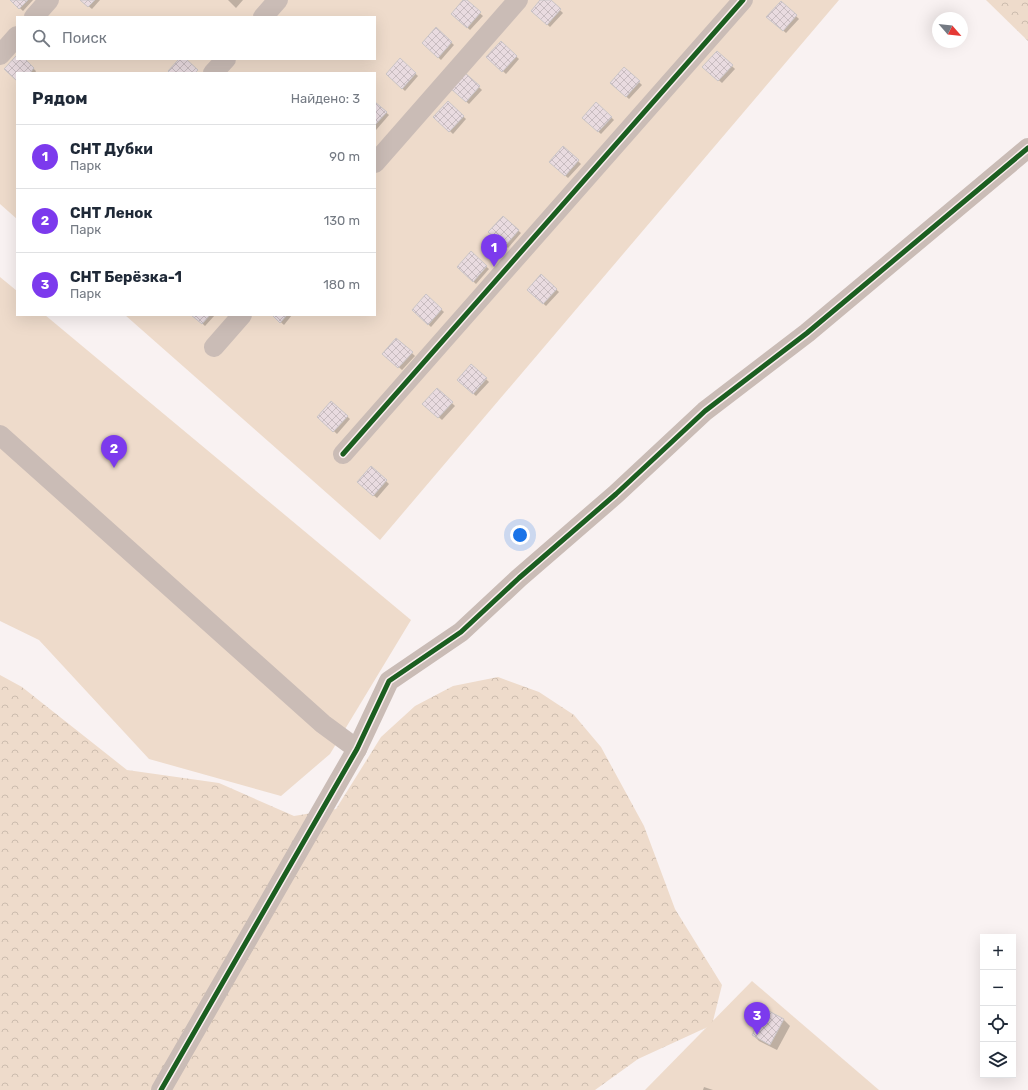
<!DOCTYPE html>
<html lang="ru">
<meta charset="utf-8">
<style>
:root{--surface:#fff;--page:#f2f2f3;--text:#1f2937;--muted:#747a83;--line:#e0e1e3;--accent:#7c3aed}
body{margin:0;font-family:Rubik,sans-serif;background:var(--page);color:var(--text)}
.controls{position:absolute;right:12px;bottom:12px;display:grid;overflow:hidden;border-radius:0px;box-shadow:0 4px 16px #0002}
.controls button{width:36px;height:36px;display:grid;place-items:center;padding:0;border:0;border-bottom:1px solid var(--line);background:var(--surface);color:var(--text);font:20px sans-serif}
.compass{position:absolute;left:932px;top:12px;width:36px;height:36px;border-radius:50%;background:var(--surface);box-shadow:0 4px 16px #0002;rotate:118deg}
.you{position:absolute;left:520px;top:535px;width:14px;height:14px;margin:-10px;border:3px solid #fff;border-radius:50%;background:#1a73e8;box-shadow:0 0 0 6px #1a73e833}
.badge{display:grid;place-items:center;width:26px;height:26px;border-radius:50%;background:var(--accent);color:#fff;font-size:13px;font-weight:700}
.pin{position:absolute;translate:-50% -33px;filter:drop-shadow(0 1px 2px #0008)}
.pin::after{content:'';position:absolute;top:21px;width:14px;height:12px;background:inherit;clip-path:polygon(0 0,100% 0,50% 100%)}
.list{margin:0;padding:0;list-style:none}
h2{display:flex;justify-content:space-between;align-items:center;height:52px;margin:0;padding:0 16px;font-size:17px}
h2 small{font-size:13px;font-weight:400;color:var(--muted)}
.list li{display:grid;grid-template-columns:26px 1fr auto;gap:12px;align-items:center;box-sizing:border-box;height:64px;padding:0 16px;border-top:1px solid var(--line)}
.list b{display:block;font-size:15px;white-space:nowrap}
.list p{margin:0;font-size:13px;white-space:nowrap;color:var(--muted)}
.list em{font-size:13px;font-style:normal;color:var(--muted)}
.icon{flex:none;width:22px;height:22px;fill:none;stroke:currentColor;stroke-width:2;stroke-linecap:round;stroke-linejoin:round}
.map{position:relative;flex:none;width:1028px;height:1090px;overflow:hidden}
.search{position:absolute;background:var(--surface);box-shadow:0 4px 16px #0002;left:16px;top:16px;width:360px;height:44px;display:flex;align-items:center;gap:10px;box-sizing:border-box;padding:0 14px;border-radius:0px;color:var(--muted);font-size:15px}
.panel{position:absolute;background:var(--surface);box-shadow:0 4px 16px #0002;left:16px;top:72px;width:360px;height:244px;border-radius:0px}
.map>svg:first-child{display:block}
.forest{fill:url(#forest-crowns)}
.green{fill:#eedbcb;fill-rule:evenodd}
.shadow{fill:#0003}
.building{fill:url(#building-cross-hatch);stroke:#cac5c6}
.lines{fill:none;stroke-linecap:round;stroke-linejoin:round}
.minor{stroke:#cabcb6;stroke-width:20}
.cycleway-casing{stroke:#fcefef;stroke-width:8}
.cycleway{stroke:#1b5e20;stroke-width:5}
</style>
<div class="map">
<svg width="1028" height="1090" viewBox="0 0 1028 1090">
<defs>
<pattern id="forest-crowns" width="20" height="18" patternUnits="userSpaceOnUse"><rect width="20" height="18" fill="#eedbcb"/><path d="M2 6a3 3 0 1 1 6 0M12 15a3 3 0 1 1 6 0" fill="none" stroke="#ccbcae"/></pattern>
<pattern id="building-cross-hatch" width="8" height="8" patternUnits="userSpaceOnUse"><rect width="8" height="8" fill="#e9dbe0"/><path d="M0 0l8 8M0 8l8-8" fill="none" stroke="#c8bcc0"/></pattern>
</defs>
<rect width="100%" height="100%" fill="#f9f2f2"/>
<!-- forest -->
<g class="forest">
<path d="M986 0H1028V41Z"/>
<path d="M0 675 22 687 127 770 219 783 294 816 336 809 381 737 415 706 453 686 498 677 539 692 574 715 601 747 644 826 675 909 722 985 712 1025 638 1059 595 1090H0Z"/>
</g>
<!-- green -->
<g class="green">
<path d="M0 0H839L380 540 125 315H375V73H17V219L0 204ZM17 17H375V59H17Z"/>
<path d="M0 277 17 291V315H45L411 620 330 754 281 796 149 759 39 640 0 621Z"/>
<path d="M752 981 879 1090H645Z"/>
</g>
<!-- shadow -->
<g class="shadow">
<path d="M11 0H33L23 11Z"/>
<path d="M81 0H100L92 9Z"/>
<path d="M228 0H243L236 8Z"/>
<path d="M464 0 483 16 470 30 452 14Z"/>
<path d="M542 0H549L563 13 550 27 532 10Z"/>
<path d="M781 2 799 19 786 33 768 17Z"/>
<path d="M436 29 454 45 441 60 423 43Z"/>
<path d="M501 43 519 59 506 74 488 57Z"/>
<path d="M717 52 735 69 722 83 704 67Z"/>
<path d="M17 56V59H23L36 71 35 73H17V80L5 69Z"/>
<path d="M400 60 418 76 405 91 387 74Z"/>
<path d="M624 68 642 85 629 99 611 83Z"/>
<path d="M464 73 482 90 469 104 451 88Z"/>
<path d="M375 103 389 115 376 130 375 129Z"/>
<path d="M448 103 466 119 453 134 435 117Z"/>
<path d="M596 103 614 120 601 134 583 118Z"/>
<path d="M563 147 581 164 568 178 550 162Z"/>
<path d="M503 217 521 233 508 248 490 232Z"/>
<path d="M471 253 489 269 476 284 458 267Z"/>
<path d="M541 276 559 292 546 306 528 290Z"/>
<path d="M426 296 444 312 431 327 413 310Z"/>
<path d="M193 315H215L205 326Z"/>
<path d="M273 315H292L284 325Z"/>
<path d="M397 339 415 356 402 370 384 354Z"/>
<path d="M471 365 489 382 476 396 458 380Z"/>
<path d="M437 389 455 406 442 420 424 404Z"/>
<path d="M332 403 350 419 337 434 319 417Z"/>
<path d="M371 467 389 484 377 498 358 482Z"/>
<path d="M766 1010 784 1020 790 1026 777 1050 759 1041 753 1035Z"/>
<path d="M704 1087 713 1090H703Z"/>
</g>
<!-- building -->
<g class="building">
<path d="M10 0H28L19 9Z"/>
<path d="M80 0H95L88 7Z"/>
<path d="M463 0H467L481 12 467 28 451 14Z"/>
<path d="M540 0H551L561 9 547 25 531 11Z"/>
<path d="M781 1 797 15 783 31 766 17Z"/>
<path d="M436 27 452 42 438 58 422 43Z"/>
<path d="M501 41 517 56 502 72 486 57Z"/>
<path d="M717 51 733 65 718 81 702 67Z"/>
<path d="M17 55V59H25L34 68 30 73H17V81L4 69Z"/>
<path d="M400 58 416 73 402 89 386 74Z"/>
<path d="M179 59H186L198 70 195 73H170L168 71Z"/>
<path d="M624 67 640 81 626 97 610 83Z"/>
<path d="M464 72 480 86 466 102 450 88Z"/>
<path d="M448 101 464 116 449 132 433 117Z"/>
<path d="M375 102 387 112 375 125Z"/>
<path d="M596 102 612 117 598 132 582 118Z"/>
<path d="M563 146 579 160 565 176 549 162Z"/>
<path d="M503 216 519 230 505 246 488 232Z"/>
<path d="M471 251 487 266 473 282 457 267Z"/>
<path d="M541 274 557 289 543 304 527 290Z"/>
<path d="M426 294 442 309 428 325 412 310Z"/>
<path d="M191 315H210L202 324Z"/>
<path d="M272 315H287L280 323Z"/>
<path d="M396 338 413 352 398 368 382 354Z"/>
<path d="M471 364 487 378 473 394 457 380Z"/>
<path d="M437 388 453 402 438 418 422 404Z"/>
<path d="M331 401 348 416 333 432 317 417Z"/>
<path d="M371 466 387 480 373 496 357 482Z"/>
<path d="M765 1009 784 1019 770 1045 752 1035Z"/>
</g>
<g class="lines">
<!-- minor -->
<g class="minor">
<path d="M34 17 49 0"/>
<path d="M263 17 278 0"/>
<path d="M0 55 17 36"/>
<path d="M213 73 226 59"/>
<path d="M375 163 518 0"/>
<path d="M214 347 242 315"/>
<path d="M0 435 323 724 357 749"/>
<path d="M343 454 743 0"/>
<path d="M161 1090 357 749 389 681 461 632 519 578 616 494 705 411 807 333 1028 148"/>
</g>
<defs>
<g id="cycleway">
<path d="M343 454 743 0"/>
<path d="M161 1090 357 749 389 681 461 632 519 578 616 494 705 411 807 333 1028 148"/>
</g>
</defs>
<!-- cycleway casing -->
<use href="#cycleway" class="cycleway-casing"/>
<!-- cycleway -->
<use href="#cycleway" class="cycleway"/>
</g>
</svg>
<div class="controls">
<button>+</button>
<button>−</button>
<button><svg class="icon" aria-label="locate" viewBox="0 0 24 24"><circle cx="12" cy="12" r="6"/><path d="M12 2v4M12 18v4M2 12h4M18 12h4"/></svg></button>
<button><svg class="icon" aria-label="layers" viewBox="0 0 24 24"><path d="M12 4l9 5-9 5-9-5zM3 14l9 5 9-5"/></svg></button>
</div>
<svg class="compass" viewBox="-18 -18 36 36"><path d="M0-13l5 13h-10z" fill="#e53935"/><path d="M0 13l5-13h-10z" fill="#747a83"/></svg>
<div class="you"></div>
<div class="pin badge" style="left:494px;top:267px">1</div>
<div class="pin badge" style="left:114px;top:468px">2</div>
<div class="pin badge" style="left:757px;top:1035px">3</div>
<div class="search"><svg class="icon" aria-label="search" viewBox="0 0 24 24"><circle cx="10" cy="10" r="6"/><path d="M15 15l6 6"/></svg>Поиск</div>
<section class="panel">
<h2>Рядом<small>Найдено: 3</small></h2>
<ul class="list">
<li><span class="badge">1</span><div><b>СНТ Дубки</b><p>Парк</p></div><em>90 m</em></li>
<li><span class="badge">2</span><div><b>СНТ Ленок</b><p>Парк</p></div><em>130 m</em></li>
<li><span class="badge">3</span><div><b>СНТ Берёзка-1</b><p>Парк</p></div><em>180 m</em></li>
</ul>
</section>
</div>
